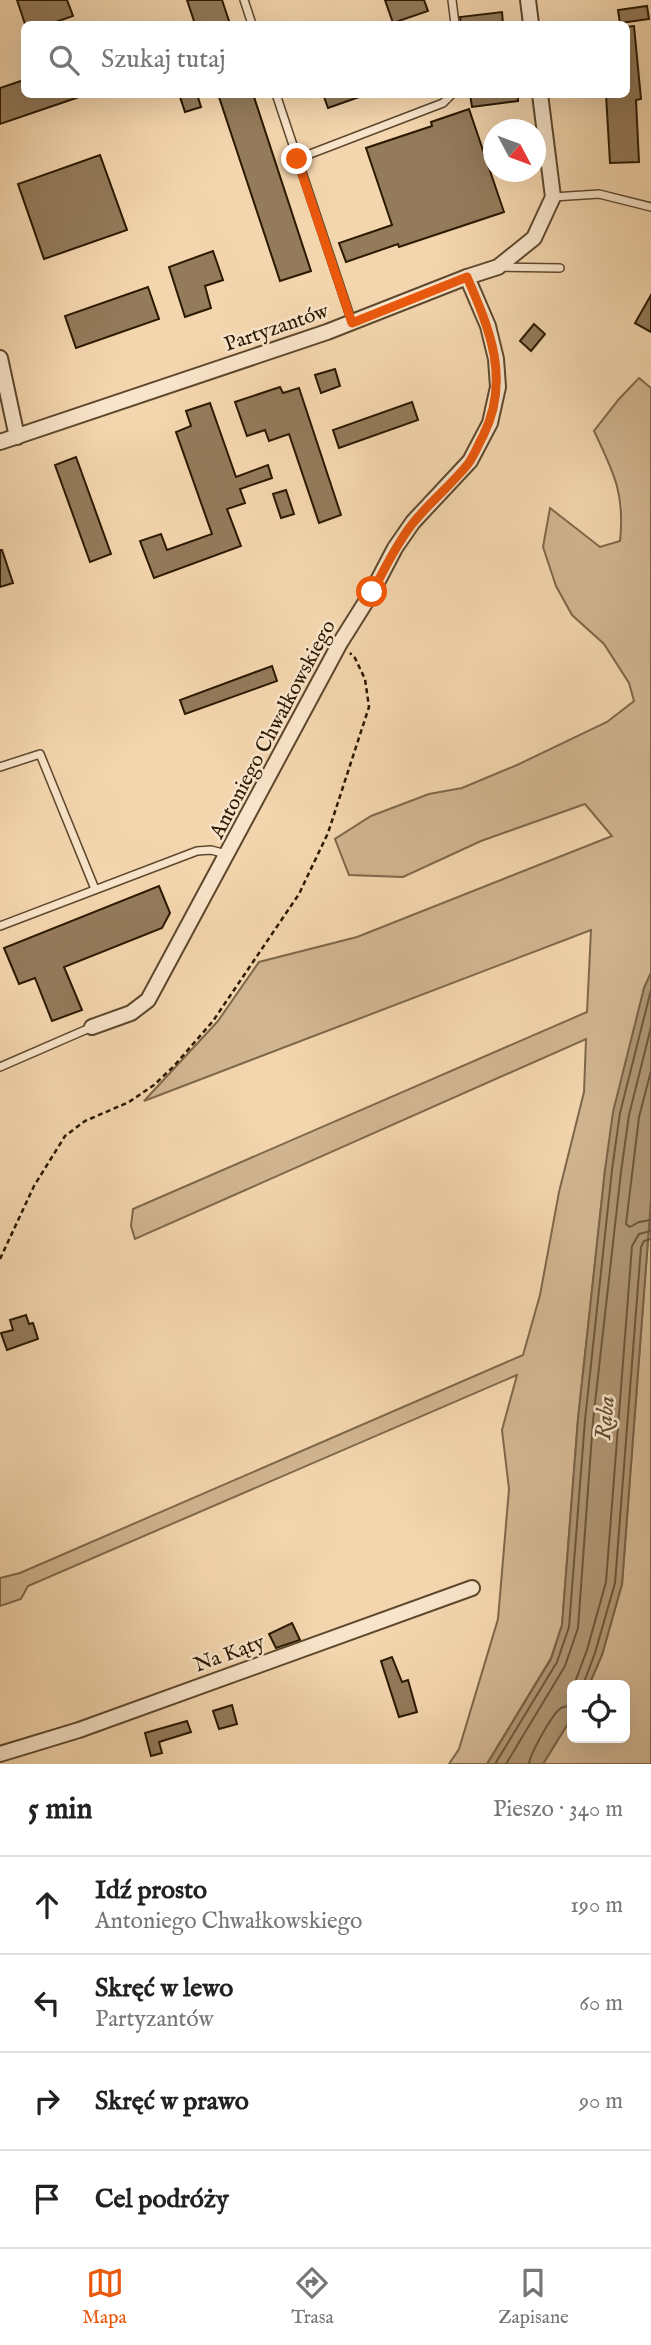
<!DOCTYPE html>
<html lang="pl">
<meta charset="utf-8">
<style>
:root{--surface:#fff;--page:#f6f6f6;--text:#222;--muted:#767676;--line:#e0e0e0;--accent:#ea580c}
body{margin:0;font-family:"IM FELL English",serif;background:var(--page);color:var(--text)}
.controls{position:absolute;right:21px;bottom:21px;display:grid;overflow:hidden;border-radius:10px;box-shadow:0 7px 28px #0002}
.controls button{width:63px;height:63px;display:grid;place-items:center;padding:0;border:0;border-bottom:2px solid var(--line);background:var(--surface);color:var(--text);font:35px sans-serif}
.compass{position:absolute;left:483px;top:119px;width:63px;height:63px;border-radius:50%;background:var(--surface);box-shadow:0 7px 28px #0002;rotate:131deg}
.stop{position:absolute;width:21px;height:21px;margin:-16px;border:5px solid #ea580c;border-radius:50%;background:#fff}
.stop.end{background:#ea580c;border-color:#fff;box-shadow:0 2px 7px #0008}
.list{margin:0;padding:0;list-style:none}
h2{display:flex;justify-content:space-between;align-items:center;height:91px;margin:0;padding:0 28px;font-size:30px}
h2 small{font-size:23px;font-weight:400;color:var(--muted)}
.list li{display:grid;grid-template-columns:46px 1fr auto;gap:21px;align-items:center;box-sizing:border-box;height:98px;padding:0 28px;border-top:2px solid var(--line)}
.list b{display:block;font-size:26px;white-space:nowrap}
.list p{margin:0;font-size:23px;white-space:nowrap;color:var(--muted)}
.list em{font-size:23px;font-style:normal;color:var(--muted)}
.icon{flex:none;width:38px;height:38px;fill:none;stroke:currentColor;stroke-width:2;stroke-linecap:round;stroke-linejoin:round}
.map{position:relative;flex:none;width:651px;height:1764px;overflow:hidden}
.search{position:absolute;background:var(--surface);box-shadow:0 7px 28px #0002;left:21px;right:21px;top:21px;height:77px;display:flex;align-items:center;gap:18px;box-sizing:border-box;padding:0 24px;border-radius:10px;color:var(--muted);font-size:26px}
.sheet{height:483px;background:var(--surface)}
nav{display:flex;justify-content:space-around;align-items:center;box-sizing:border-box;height:98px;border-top:2px solid var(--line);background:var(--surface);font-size:19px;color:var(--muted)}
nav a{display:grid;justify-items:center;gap:4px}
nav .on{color:var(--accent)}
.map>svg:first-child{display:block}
.green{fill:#d2b691;stroke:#7e684a;stroke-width:2}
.water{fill:#b09674;stroke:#7b6446;stroke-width:2}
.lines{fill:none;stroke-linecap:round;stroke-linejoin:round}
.shore{stroke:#6e583b;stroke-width:2}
.building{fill:#947b5b;stroke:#2b1902;stroke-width:2}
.service-casing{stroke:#5d482d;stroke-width:10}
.minor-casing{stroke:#5d482d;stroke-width:18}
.path{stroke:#2b1902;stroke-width:2.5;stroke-dasharray:5 3.5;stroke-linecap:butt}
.service{stroke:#f8e4ca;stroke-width:7}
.minor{stroke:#f8e4ca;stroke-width:14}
.route{stroke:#ea580c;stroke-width:9}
.labels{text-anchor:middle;stroke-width:5;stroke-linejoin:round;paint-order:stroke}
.street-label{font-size:21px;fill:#2b1902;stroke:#f8e4ca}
.water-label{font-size:23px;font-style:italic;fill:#604b30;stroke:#f8e4ca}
</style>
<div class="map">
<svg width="651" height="1764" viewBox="0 0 651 1764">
<rect width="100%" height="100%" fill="#f4d6ae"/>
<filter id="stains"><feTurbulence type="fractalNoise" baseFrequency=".00286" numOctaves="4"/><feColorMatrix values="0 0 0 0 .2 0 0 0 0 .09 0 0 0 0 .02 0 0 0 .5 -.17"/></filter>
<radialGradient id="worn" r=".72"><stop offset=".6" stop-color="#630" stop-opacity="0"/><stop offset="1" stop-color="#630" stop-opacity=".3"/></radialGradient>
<!-- green -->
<g class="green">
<path d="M639 378 651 388V973L644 988 605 1170 578 1419 562 1625 551 1658 487 1764H449L459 1749 498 1619 509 1489 502 1430 517 1375 28 1586 21 1599 0 1606V1578L20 1573 523 1355 540 1295 559 1192 584 1092 586 1039 135 1239 131 1226 133 1209 587 1012 591 930 144 1101 218 1021 259 962 357 937 612 836 585 804 481 841 403 877 349 875 335 839 371 816 429 794 462 788 517 765 607 722 634 701 629 683 604 644 572 615 556 586 543 547 550 508 600 547 620 541C625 494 614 473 594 431L619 399Z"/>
<path d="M651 1200V1764H543L572 1717V1738H625V1685H589L602 1655 622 1584Z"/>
</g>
<!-- water -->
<path class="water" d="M651 973V1200L622 1584 602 1655 589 1685H572V1717L543 1764H487L551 1659 562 1625 578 1419 605 1170 613 1112 644 988Z"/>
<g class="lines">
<!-- shore -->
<g class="shore">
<path d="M651 1071 639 1117 626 1224 630 1227 639 1222 651 1220"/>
<path d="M574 1685 587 1650 606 1582 632 1246 639 1234 651 1231"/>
<path d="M583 1685 595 1653 615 1583 641 1247 644 1241 651 1239"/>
<path d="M495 1764 557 1662 569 1627 585 1420 612 1170 620 1113 651 990"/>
<path d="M506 1764 565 1666 578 1628 593 1421 621 1172 629 1115 651 1027"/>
<path d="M529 1764C530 1754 552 1714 561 1708 565 1706 567 1706 572 1706"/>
</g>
</g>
<!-- building -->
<g class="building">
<path d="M17 0H67L73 16 50 24H25Z"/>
<path d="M187 0H222L230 24H195Z"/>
<path d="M385 0H424L428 11 393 23Z"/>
<path d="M647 6 649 19 620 23 618 10Z"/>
<path d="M502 12 503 24H461L460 17Z"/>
<path d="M634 26 641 99 636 100 639 162 610 163 606 94H626V27Z"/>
<path d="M24 80V94L82 96 0 124V88Z"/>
<path d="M179 94H197L201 107 185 112Z"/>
<path d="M218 94H253L311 271 280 281Z"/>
<path d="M323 94H362V96L328 108Z"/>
<path d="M470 94H518V101L472 107Z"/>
<path d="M469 109 504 212 399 247 398 244 346 262 339 243 392 225 366 148 432 126 431 122Z"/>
<path d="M100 155 127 230 44 259 18 184Z"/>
<path d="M213 251 223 280 205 286 211 308 185 317 169 267Z"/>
<path d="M148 287 159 319 76 348 65 316Z"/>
<path d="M651 295V332L635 323Z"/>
<path d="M534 324 545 334 531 351 520 341Z"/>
<path d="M335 369 340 386 321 393 315 375Z"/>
<path d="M280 387 283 393 299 388 341 515 319 523 289 434 269 441 265 430 247 436 235 402Z"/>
<path d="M412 402 418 420 339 448 333 430Z"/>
<path d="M210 403 236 477 268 465 272 478 240 489 245 503 227 509 241 546 154 578 140 541 161 534 167 550 212 534 176 432 191 426 186 411Z"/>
<path d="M76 457 111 554 90 562 55 465Z"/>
<path d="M286 490 294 514 281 518 273 494Z"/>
<path d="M0 550H2L13 583 0 587Z"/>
<path d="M272 666 277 681 185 714 180 700Z"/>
<path d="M159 886 170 913 162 928 64 967 82 1010 52 1021 35 978 19 984 4 948Z"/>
<path d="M26 1315 29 1324 33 1323 38 1339 7 1350 1 1333 13 1330 10 1320Z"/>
<path d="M292 1623 300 1640 276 1648 269 1634Z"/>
<path d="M392 1657 402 1682 408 1680 417 1712 399 1717 381 1661Z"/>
<path d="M232 1705 237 1724 219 1729 213 1711Z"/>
<path d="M187 1721 191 1732 159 1742 162 1753 151 1756 145 1733Z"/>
</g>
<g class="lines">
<defs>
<g id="service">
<path d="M244 0 252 24"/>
<path d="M452 0 455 24"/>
<path d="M276 94 352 322"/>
<path d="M297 159 443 103 452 94"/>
<path d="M553 197 599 194 651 207"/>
<path d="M499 267 560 268"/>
<path d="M0 767 40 754 95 889"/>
<path d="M0 926 197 851 211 850 226 854"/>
<path d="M0 1067 92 1027"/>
</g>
<g id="minor">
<path d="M528 0 531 24"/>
<path d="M0 358 17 437"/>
<path d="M0 442 327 332 467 277 498 267 534 238 553 197 540 94"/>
<path d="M92 1027 131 1013 148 1000 340 643 372 592 395 548 413 522 470 461 490 423 498 387 496 359 488 326 467 277"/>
<path d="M0 1754 79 1730 472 1588"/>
</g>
</defs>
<!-- service casing -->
<use href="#service" class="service-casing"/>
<!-- minor casing -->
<use href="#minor" class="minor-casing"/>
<!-- path -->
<path class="path" d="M0 1259 34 1186 65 1136 85 1121 129 1102 154 1085 174 1066 213 1021 299 894 328 833 369 707 365 679 355 658 350 653"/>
<!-- service -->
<use href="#service" class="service"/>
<!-- minor -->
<use href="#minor" class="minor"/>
</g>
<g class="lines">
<!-- route -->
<path class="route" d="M297 159 352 323 467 277C490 330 511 380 483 436 478 445 474 456 468 464 451 485 430 502 413 523 396 544 385 569 372 592"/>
</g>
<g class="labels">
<!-- street labels -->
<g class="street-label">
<text transform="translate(276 327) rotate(-19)" y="7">Partyzantów</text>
<text transform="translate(272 729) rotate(-62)" y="7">Antoniego Chwałkowskiego</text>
<text transform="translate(229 1653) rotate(-20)" y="7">Na Kąty</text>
</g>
<!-- water labels -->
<g class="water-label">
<text transform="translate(604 1418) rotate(-85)" y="8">Raba</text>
</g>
</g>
<rect width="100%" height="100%" filter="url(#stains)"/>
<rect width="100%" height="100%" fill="url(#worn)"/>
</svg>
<div class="controls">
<button><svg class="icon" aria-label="locate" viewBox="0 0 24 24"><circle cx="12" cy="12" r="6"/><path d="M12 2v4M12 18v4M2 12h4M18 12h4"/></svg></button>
</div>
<svg class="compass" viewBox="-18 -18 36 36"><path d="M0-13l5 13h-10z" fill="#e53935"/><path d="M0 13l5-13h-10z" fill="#767676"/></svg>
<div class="stop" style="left:372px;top:592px"></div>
<div class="stop end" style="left:297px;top:159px"></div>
<div class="search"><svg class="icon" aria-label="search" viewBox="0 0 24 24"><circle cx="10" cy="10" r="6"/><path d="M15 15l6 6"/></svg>Szukaj tutaj</div>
</div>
<section class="sheet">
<h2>5 min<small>Pieszo · 340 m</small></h2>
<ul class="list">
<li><svg class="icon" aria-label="ahead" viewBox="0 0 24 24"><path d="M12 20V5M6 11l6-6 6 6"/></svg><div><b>Idź prosto</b><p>Antoniego Chwałkowskiego</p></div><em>190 m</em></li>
<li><svg class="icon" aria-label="left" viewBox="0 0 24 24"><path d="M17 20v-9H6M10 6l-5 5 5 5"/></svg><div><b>Skręć w lewo</b><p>Partyzantów</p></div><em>60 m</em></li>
<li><svg class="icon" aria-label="right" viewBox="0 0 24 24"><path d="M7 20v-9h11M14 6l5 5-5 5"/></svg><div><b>Skręć w prawo</b></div><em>90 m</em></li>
<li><svg class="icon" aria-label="arrive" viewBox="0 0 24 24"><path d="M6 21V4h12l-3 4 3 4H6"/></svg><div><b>Cel podróży</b></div></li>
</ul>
</section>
<nav>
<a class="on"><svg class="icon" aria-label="map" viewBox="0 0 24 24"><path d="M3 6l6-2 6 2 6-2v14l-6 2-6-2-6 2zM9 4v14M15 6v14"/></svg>Mapa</a>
<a><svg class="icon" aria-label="directions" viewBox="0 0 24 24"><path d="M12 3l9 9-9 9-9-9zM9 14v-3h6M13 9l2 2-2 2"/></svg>Trasa</a>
<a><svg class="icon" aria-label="saved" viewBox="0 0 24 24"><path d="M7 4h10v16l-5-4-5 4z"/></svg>Zapisane</a>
</nav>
